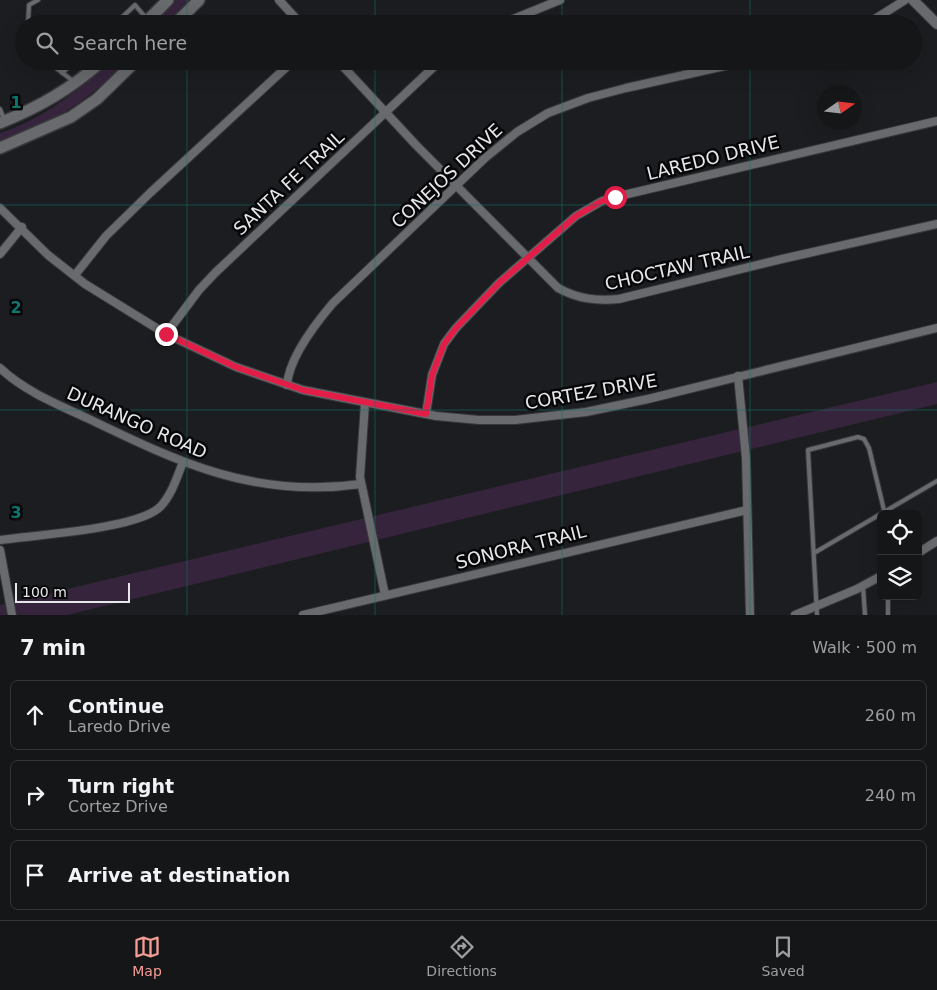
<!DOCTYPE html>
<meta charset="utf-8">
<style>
:root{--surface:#151618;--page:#222325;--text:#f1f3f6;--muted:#9d9fa2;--line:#343537;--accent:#f59c94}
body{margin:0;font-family:"DejaVu Sans",sans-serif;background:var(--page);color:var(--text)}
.controls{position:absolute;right:15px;bottom:15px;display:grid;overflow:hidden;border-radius:8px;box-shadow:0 5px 20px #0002}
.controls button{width:45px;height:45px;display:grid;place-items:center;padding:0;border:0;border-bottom:1px solid var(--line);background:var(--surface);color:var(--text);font:25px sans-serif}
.compass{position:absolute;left:817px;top:85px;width:45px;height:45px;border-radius:50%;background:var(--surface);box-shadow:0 5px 20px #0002;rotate:76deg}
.scale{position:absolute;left:15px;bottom:12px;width:115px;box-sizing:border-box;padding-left:5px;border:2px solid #e6e7e9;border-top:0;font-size:14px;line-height:18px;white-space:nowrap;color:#e6e7e9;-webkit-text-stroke:4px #070709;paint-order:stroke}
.stop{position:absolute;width:15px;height:15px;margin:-11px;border:4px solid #e11d48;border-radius:50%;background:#fff}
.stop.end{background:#e11d48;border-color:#fff;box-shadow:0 1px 5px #0008}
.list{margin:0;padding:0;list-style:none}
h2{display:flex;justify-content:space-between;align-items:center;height:65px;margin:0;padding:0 20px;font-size:21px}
h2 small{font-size:16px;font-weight:400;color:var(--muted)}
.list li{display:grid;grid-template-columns:32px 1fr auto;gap:15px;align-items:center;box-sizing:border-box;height:70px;margin:0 10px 10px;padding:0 10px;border:1px solid var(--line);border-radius:8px}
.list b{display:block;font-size:19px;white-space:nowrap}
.list p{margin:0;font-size:16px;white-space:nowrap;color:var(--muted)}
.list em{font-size:16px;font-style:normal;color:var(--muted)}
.icon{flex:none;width:28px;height:28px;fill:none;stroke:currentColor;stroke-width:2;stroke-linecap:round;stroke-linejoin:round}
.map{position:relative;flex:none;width:937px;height:615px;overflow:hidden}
.search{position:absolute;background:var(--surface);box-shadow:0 5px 20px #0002;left:15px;right:15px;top:15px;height:55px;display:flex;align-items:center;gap:12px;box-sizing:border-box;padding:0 18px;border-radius:28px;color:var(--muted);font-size:19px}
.sheet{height:305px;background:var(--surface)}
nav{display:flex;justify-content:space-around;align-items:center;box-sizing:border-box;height:70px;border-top:1px solid var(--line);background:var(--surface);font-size:14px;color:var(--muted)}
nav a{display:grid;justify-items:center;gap:2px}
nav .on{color:var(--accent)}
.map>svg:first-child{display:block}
.green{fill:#35243c}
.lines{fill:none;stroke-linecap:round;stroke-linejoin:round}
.service-casing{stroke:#38383b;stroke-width:6}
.minor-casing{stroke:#38383b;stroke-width:10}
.tertiary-casing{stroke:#38383b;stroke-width:12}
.secondary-casing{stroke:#38383b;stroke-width:14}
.service{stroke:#686a6d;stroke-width:4}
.minor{stroke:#686a6d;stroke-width:8}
.tertiary{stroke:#686a6d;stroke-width:10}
.secondary{stroke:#686a6d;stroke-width:11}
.route{stroke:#e11d48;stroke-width:6}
.grid{fill:none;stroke:#0f766e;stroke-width:1;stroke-opacity:0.55}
.labels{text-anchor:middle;stroke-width:5;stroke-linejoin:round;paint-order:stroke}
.street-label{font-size:18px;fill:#e6e7e9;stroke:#070709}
.grid-label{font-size:16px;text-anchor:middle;font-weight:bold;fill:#0f766e;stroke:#070709;stroke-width:5;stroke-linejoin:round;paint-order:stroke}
</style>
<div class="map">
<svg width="937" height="615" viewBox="0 0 937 615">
<rect width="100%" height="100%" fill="#1c1d20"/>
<!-- green -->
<g class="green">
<path d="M175 0H190L169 24H150Z"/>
<path d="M111 61H128C89 99 52 125 0 141V133C43 119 78 91 111 61Z"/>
<path d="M937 382V404L67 615H0V605Z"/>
</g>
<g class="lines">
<defs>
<g id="service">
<path d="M28 24 29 5 38 0"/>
<path d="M115 24 135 5 147 19"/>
<path d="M47 61 73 81"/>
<path d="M62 73 75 61"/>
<path d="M0 109 4 119"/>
<path d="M814 553 937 481"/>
<path d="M863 586 865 615"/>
<path d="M888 596V615"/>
<path d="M817 615 808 450 858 437 864 439 869 448 884 510"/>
</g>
<g id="minor">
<path d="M279 0 301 24"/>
<path d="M501 24 560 0"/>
<path d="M867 24 905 0"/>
<path d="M338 61 416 145 558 288C578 299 596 301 619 299L782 259 937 224"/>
<path d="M0 208 48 255 85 284 166 334 236 367 303 390 436 416 479 420H515L586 412 648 399 937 328"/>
<path d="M0 254 22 227"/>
<path d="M75 275 106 236 150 193 293 61"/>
<path d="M166 334 199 290 215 273 440 61"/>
<path d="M0 368C24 391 59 405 89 419 180 463 256 499 361 484"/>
<path d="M738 376 746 458 750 615"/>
<path d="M287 385C289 358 316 323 333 303L485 158 517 132 548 113 588 98 626 88 747 61"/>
<path d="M365 403 360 477 385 595"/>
<path d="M426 414 432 375 444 344 456 328 499 283 576 216 602 201 615 197 937 121"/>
<path d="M0 540C34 535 140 529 161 506 172 494 177 477 183 462"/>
<path d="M0 550 12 615"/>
<path d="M918 553 937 541"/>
<path d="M303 615 747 510"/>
<path d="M795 615 857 589 881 576"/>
</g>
<path id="tertiary" d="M913 0 937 24"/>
<g id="secondary">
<path d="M144 24 168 0"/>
<path d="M175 24 199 0"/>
<path d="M0 123C39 107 71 89 102 61"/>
<path d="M0 148 71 117 97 99 136 61"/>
</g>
</defs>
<!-- service casing -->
<use href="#service" class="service-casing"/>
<!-- minor casing -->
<use href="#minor" class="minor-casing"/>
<!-- tertiary casing -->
<use href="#tertiary" class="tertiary-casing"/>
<!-- secondary casing -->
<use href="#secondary" class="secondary-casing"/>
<!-- service -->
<use href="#service" class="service"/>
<!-- minor -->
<use href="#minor" class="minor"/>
<!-- tertiary -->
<use href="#tertiary" class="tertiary"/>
<!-- secondary -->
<use href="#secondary" class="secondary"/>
</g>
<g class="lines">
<!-- route -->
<path class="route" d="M166 334 236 367 303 390 426 414 432 375 444 344 456 328 499 283 576 216 602 201 615 197"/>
</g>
<!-- grid -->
<path class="grid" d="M187 0V24M375 0V24M562 0V24M750 0V24M187 61V615M375 61V615M562 61V615M750 61V615M0 205H937M0 410H937"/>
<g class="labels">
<!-- street labels -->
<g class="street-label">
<text transform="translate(713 158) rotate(-14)" y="6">LAREDO DRIVE</text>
<text transform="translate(447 176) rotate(-43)" y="6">CONEJOS DRIVE</text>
<text transform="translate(289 183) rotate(-43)" y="6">SANTA FE TRAIL</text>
<text transform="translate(677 268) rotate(-13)" y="6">CHOCTAW TRAIL</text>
<text transform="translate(591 392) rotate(-10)" y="6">CORTEZ DRIVE</text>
<text transform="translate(137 423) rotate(24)" y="6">DURANGO ROAD</text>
<text transform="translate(521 547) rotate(-14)" y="6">SONORA TRAIL</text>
</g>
</g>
<g class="grid-label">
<text x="16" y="108">1</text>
<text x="16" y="313">2</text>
<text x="16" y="518">3</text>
</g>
</svg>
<div class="controls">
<button><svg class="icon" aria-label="locate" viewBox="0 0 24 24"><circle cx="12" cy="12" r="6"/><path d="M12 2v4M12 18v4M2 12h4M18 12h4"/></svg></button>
<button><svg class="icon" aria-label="layers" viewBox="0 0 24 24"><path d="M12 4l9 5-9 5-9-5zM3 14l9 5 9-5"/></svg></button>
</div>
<svg class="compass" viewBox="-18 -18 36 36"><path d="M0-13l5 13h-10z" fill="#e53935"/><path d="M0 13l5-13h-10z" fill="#9d9fa2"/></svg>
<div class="scale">100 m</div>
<div class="stop" style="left:615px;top:197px"></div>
<div class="stop end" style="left:166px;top:334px"></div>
<div class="search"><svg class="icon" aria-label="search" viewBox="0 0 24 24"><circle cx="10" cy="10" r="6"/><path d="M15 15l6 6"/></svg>Search here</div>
</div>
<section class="sheet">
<h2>7 min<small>Walk · 500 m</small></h2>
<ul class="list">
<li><svg class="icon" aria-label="ahead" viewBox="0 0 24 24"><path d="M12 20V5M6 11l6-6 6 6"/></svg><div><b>Continue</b><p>Laredo Drive</p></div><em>260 m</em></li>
<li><svg class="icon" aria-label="right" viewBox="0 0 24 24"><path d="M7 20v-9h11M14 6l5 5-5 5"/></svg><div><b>Turn right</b><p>Cortez Drive</p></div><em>240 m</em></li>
<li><svg class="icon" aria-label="arrive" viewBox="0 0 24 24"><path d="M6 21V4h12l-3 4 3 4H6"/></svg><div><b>Arrive at destination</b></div></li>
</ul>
</section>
<nav>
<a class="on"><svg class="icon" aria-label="map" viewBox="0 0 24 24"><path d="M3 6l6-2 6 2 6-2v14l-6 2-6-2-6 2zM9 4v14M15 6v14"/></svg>Map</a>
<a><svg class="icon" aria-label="directions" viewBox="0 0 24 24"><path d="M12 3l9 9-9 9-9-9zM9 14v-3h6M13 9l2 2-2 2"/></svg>Directions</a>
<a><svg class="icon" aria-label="saved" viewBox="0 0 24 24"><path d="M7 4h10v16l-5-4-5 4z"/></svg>Saved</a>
</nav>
